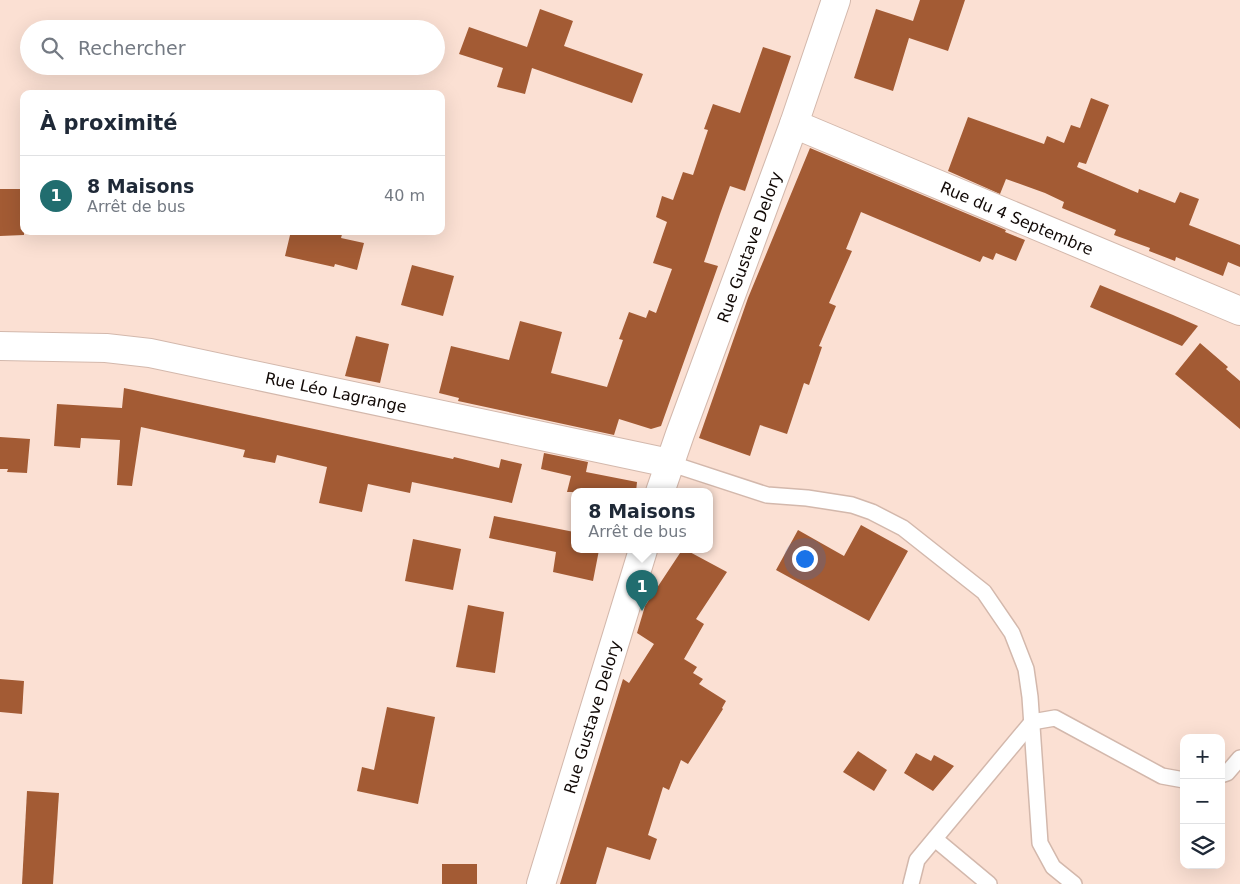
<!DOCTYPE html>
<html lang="fr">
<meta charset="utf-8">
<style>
:root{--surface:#fff;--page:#f2f2f3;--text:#1f2937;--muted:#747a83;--line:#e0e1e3;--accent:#216d6f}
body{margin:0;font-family:"DejaVu Sans",sans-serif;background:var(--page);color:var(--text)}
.controls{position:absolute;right:15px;bottom:15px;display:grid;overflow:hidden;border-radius:10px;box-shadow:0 5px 20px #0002}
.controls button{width:45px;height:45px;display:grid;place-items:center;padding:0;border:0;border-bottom:1px solid var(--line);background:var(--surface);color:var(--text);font:25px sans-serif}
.you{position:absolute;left:804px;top:558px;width:18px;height:18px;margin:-12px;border:4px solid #fff;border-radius:50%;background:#1a73e8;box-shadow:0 0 0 8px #1a73e833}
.badge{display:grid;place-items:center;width:32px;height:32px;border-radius:50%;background:var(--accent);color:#fff;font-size:16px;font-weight:700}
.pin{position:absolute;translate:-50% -41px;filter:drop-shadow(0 1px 2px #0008)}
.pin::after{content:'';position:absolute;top:26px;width:18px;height:15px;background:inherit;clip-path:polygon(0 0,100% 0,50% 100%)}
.popup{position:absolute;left:571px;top:488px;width:142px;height:65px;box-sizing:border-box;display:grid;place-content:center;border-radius:10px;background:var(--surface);filter:drop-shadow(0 1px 4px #0005);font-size:16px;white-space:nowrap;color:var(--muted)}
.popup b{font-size:19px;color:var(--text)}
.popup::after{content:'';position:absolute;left:50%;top:100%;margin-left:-10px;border:10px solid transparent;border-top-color:var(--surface)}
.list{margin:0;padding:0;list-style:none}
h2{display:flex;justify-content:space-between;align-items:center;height:65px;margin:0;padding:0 20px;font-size:21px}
h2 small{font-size:16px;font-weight:400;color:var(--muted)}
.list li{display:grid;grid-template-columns:32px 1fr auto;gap:15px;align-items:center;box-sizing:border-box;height:80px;padding:0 20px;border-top:1px solid var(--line)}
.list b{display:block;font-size:19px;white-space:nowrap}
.list p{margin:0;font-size:16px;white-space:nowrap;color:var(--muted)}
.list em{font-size:16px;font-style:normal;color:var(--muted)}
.icon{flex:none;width:28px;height:28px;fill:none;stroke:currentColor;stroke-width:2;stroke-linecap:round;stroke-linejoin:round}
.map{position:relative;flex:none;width:1240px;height:884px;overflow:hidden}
.search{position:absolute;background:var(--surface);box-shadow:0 5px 20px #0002;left:20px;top:20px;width:425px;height:55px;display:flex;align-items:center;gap:12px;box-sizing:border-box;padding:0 18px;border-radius:28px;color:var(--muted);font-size:19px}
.panel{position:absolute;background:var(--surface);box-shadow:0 5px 20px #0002;left:20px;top:90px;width:425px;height:145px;border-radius:10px}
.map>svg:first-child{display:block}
.building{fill:#a35b34}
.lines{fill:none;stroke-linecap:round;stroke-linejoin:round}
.lane-casing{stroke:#d3b8ac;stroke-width:18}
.street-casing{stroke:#d3b8ac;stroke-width:30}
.secondary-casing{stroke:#d3b8ac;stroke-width:30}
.lane{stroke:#fff;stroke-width:15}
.street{stroke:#fff;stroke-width:28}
.secondary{stroke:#fff;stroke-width:28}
.labels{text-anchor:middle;stroke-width:4;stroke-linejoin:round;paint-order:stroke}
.street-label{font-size:16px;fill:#110906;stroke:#fff}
</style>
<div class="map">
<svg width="1240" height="884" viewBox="0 0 1240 884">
<rect width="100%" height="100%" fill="#fbe0d3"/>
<!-- building -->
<g class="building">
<path d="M920 0H965L948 51 909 38 893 91 854 78 876 9 913 21Z"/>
<path d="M540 9 573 21 564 46 643 74 632 103 532 68 525 94 497 87 503 68 459 54 469 27 527 47Z"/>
<path d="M763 47 791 56 745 191 730 186 720 214 704 262 718 266 661 426 651 429 619 419 614 435 458 401 459 398 439 393 451 346 509 360 520 321 562 332 551 373 607 387 623 340 619 339 629 312 646 318 649 310 656 313 672 269 653 263 667 222 656 217 662 196 673 200 683 172 693 175 708 130 704 129 713 104 740 113Z"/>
<path d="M1091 98 1109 105 1086 164 1079 162 1077 167 1138 193 1139 189 1175 203 1180 192 1199 199 1189 225 1240 245V267L1228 262 1223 276 1176 257 1175 261 1149 251 1150 248 1114 235 1116 230 1062 208 1064 202 1045 193 1006 179 1000 194 948 171 968 117 1044 144 1047 136 1064 143 1071 125 1080 128Z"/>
<path d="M810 148 1006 230 1005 232 1025 240 1016 261 996 253 993 260 983 256 980 262 861 212 846 249 852 251 829 303 836 306 819 346 822 347 809 385 804 383 787 434 760 425 750 456 699 438 748 298Z"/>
<path d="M0 189H24V235L0 236Z"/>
<path d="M291 231H343L341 238 364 243 357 270 335 264 334 267 285 256Z"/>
<path d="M412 265 454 276 443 316 401 305Z"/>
<path d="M1100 285 1173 315 1198 326 1182 346 1090 307Z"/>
<path d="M356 336 389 344 380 383 345 376Z"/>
<path d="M1200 343 1228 367 1226 369 1240 381V429L1175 374Z"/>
<path d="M124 388 453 459 454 457 499 468 501 459 522 464 512 503 412 482 410 493 368 484 362 512 319 503 327 467 277 455 275 463 243 457 245 450 141 427 132 486 117 485 120 440 81 438 80 448 54 446 57 404 122 408Z"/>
<path d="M0 437 30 439 27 473 7 472 8 469H0Z"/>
<path d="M544 453 588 462 586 472 637 482 636 492H567L571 476 541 469Z"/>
<path d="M494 516 574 532V550H599L593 581 553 572 556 552 489 538Z"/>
<path d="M861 525 908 551 869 621 776 570 798 530 844 556Z"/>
<path d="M413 539 461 549 453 590 405 581Z"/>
<path d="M682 550H686L727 572 696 619 704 624 684 659 697 667 693 673 703 679 699 684 726 701 722 708 723 709 688 764 681 760 669 790 663 787 648 835 657 839 650 860 607 847 596 884H560L623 679 629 683 654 644 637 633 645 606Z"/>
<path d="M468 605 504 612 495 673 456 667Z"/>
<path d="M0 679 24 681 22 714 0 712Z"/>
<path d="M387 707 435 717 418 804 357 791 362 767 374 770Z"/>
<path d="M858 751 887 770 874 791 843 772Z"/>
<path d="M916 753 931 761 934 755 954 766 933 791 904 773Z"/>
<path d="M27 791 59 793 53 884H22Z"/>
<rect x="442" y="864" width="35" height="20"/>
</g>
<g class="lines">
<defs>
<g id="lane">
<path d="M669 463 767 495 807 498 852 505 872 512 903 528 984 592 1012 633 1026 669 1030 697 1040 843 1053 867 1074 884"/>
<path d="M1221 775 1227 773 1240 758"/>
<path d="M935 839 989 884"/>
<path d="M911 884 917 860 1032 722 1055 718 1162 776 1184 780"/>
</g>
<g id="street">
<path d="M794 124 1240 311"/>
<path d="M0 346 106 348 150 353 669 463"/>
</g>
<g id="secondary">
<path d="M660 492 680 434 794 124 836 0"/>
<path d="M541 884 643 550"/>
</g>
</defs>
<!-- lane casing -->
<use href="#lane" class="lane-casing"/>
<!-- street casing -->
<use href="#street" class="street-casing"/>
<!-- secondary casing -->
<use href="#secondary" class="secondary-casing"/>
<!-- lane -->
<use href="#lane" class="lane"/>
<!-- street -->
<use href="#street" class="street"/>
<!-- secondary -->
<use href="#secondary" class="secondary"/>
</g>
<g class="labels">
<!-- street labels -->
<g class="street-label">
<text transform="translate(1017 218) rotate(23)" y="6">Rue du 4 Septembre</text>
<text transform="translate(749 247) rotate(-70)" y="6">Rue Gustave Delory</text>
<text transform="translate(336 392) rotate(12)" y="6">Rue Léo Lagrange</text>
<text transform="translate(592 717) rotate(-73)" y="6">Rue Gustave Delory</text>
</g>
</g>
</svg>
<div class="controls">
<button>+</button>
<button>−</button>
<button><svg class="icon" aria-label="layers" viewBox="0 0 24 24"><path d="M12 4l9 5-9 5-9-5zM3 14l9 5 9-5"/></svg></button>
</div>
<div class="you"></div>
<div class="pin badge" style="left:642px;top:611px">1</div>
<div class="popup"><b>8 Maisons</b>Arrêt de bus</div>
<div class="search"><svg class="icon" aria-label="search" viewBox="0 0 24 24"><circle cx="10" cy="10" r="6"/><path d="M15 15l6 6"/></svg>Rechercher</div>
<section class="panel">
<h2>À proximité<small></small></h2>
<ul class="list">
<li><span class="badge">1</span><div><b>8 Maisons</b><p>Arrêt de bus</p></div><em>40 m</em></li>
</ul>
</section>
</div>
